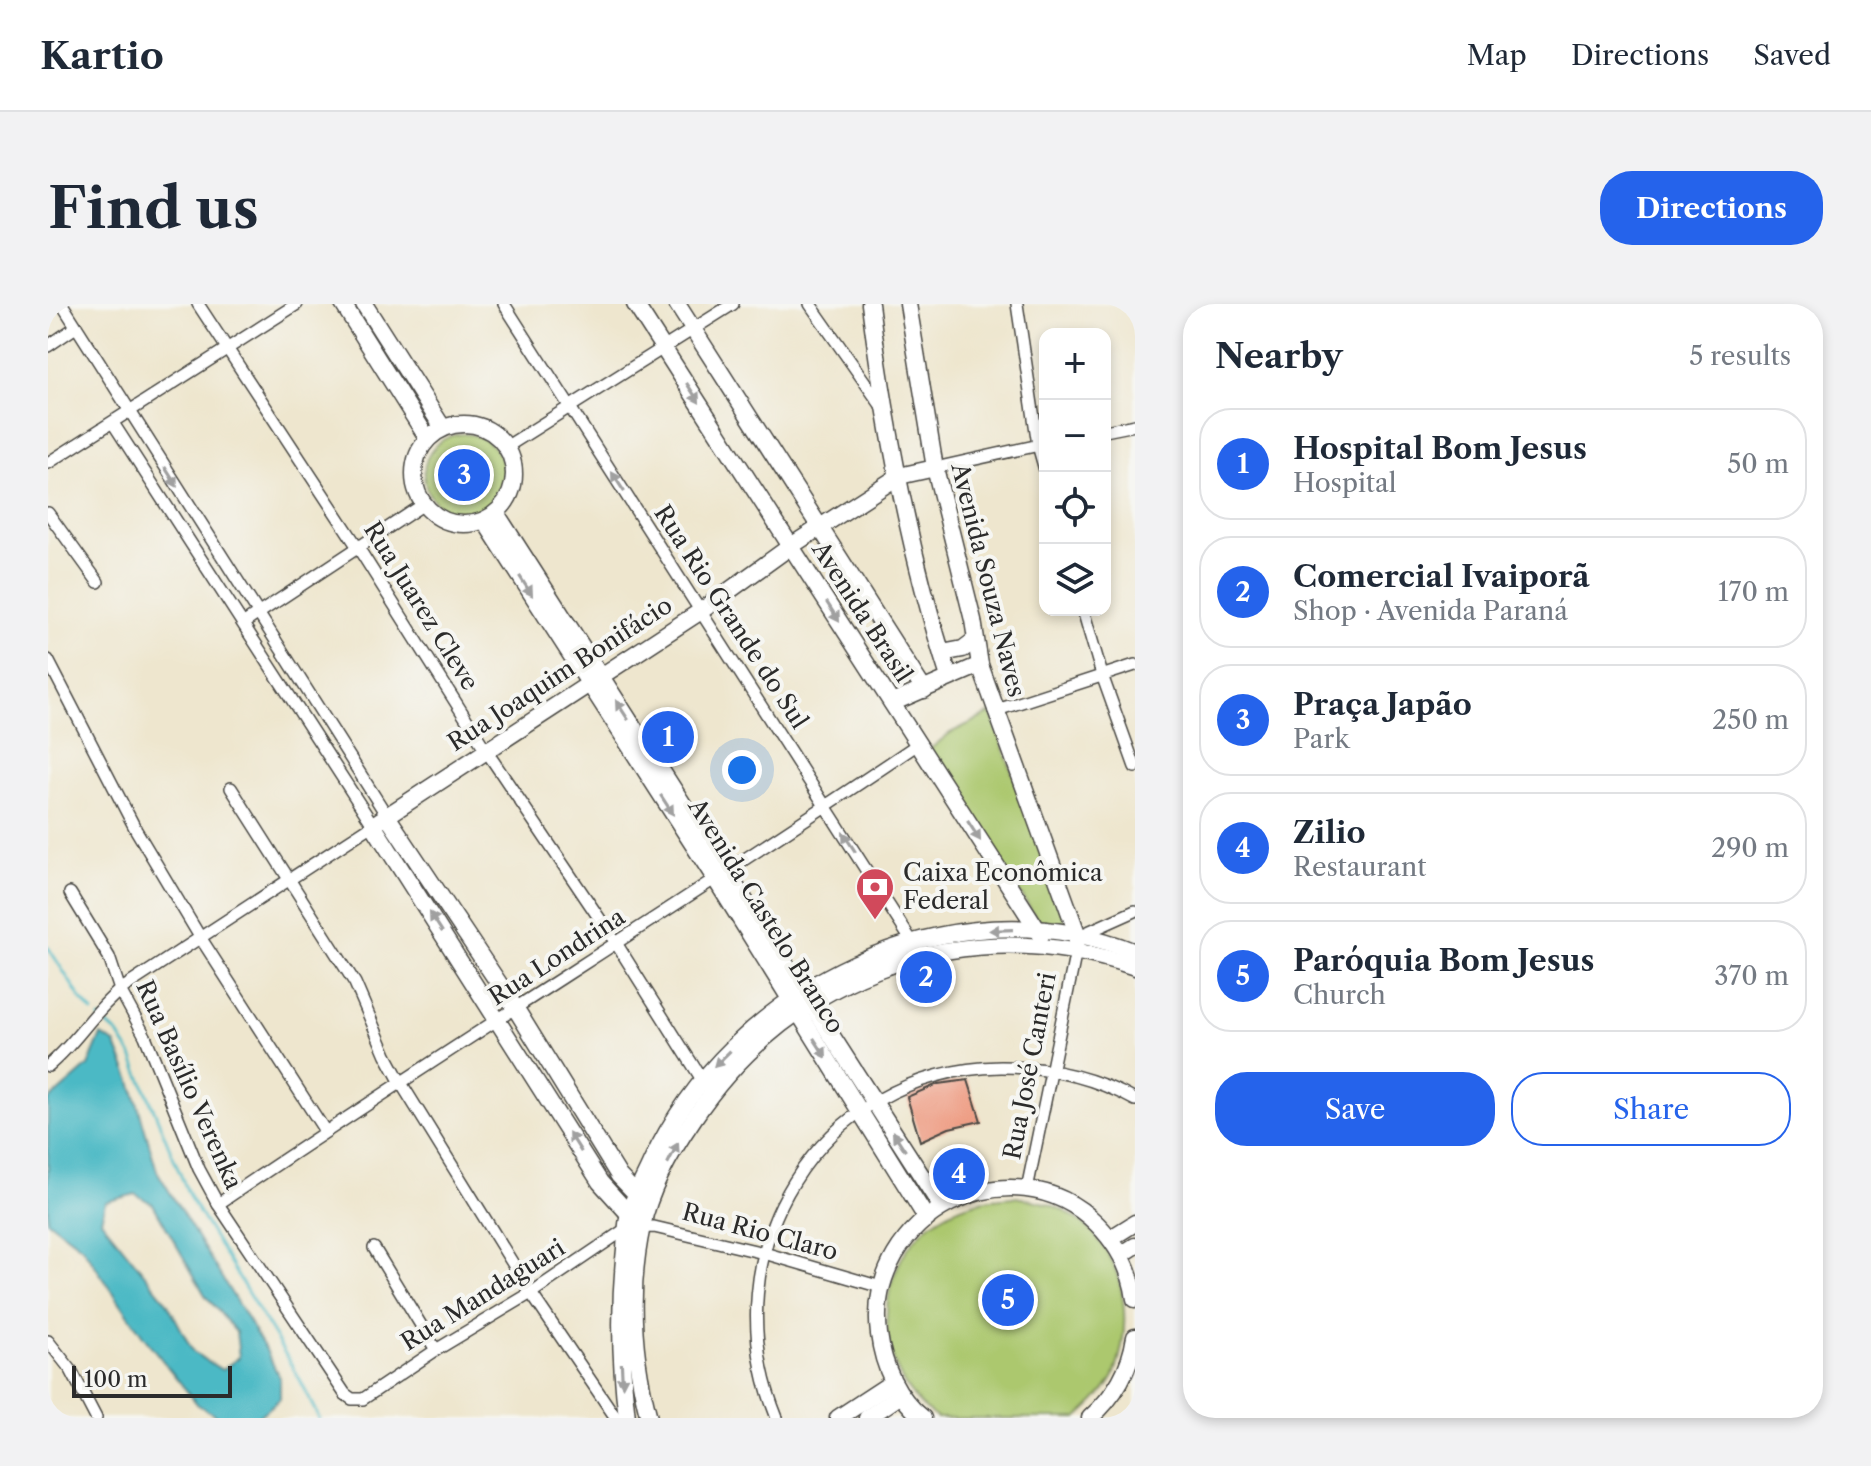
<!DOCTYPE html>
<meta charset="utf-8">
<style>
:root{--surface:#fff;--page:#f2f2f3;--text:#1f2937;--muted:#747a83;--line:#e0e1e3;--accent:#2563eb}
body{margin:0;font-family:"Libre Caslon Text",serif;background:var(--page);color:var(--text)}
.controls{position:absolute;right:24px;top:24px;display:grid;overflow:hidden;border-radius:16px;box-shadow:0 4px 12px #0003}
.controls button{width:72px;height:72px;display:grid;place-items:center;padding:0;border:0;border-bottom:2px solid var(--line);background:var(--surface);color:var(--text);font:40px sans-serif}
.scale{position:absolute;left:24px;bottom:20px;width:160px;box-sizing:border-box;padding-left:8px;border:4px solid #2b2b2b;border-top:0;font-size:22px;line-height:28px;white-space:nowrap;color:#2b2b2b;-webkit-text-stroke:6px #f6f6f2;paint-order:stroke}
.you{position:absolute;left:694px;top:466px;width:28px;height:28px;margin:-20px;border:6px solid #fff;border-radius:50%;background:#1a73e8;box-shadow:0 0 0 12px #1a73e833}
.badge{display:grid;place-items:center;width:52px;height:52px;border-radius:50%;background:var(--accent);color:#fff;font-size:26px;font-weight:700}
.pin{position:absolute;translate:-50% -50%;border:4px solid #fff;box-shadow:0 2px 8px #0006}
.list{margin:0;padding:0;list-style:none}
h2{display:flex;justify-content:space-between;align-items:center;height:104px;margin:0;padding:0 32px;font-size:34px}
h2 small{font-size:26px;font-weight:400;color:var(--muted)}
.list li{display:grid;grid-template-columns:52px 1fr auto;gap:24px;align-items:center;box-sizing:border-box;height:112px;margin:0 16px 16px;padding:0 16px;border:2px solid var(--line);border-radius:32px}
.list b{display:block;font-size:30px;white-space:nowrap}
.list p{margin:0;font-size:26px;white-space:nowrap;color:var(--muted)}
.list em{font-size:26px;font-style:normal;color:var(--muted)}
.actions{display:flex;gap:16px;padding:24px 32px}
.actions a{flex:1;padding:18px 0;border:2px solid var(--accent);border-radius:32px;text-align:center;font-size:28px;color:var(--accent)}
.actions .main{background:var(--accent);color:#fff}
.icon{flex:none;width:44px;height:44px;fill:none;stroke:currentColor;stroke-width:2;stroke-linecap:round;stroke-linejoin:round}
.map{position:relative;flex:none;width:1087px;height:1114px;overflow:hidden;border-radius:32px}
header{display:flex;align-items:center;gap:48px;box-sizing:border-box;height:112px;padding:0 40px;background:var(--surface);border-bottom:2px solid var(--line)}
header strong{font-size:38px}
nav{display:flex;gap:44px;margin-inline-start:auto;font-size:28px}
.intro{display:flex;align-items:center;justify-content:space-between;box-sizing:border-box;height:192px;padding:0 48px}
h1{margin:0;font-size:56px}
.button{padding:20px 36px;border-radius:32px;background:var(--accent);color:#fff;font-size:28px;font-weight:700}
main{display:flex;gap:48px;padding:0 48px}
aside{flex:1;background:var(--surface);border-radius:32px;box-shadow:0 4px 12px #0003}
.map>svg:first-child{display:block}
.green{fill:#acc86e;stroke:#6c7a4c;stroke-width:2}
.water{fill:#4bb9c5;stroke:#3b7278;stroke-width:2;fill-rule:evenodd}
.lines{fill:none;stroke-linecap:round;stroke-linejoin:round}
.stream{stroke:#4bb9c5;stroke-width:3}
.building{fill:#ee9e85}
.street-casing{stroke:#484743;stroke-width:14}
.secondary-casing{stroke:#484743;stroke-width:19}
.street{stroke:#fff;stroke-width:11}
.secondary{stroke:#fff;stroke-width:16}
.oneway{fill:#a0a0a0}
.labels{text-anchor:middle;stroke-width:8;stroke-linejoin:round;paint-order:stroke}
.street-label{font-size:24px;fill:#2b2b2b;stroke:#f6f6f2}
.poi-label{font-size:24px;fill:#2b2b2b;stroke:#f6f6f2;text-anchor:start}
</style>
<header>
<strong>Kartio</strong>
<nav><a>Map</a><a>Directions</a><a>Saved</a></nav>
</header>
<div class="intro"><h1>Find us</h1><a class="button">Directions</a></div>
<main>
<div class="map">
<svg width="1087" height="1114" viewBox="0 0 1087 1114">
<rect width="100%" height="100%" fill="#f6f6f2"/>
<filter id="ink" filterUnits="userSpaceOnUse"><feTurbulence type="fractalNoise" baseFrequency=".0125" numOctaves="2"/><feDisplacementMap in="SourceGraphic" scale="16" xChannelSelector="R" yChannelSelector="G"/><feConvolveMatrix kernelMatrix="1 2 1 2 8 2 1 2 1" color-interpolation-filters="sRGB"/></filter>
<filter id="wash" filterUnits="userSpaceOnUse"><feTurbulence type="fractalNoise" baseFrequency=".006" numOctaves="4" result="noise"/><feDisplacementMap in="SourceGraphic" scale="32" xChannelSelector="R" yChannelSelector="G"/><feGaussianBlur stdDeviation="1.8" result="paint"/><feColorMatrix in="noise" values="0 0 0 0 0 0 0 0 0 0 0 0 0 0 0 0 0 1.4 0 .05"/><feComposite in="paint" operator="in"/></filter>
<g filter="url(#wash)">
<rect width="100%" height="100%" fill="#eee6ce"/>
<!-- green -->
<g class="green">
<circle cx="416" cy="170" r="40"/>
<path d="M943 409 1018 619 990 617 881 446 902 429Z"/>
<path d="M967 893C986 896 1004 899 1020 909 1077 943 1087 1014 1066 1072 1057 1089 1043 1102 1029 1114H889C821 1068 822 959 891 914 915 899 939 894 967 893Z"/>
</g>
<!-- water -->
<path class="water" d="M53 731 67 739 82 774 109 867 219 1048 232 1075V1095L208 1114H173L150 1101 95 1032 34 943 0 917V797L40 762ZM87 890 105 900 157 991 188 1028 191 1053 174 1066 145 1048 119 998 53 916 57 898Z"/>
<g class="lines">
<!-- stream -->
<g class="stream">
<path d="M0 643 33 695 45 708"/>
<path d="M51 714 70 730 84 752 142 894 242 1058 271 1114"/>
</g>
</g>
<g id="blocks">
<!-- building -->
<path class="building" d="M920 776 933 817 901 824 872 837 859 793 890 780Z"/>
</g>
</g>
<g filter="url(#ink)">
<use href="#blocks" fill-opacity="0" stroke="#484743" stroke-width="2"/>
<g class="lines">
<defs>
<g id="street">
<path d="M14 0 339 512"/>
<path d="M150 0 311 245 439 448 568 639 658 782"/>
<path d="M456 0 868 644"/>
<path d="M762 0 835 104"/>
<path d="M969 0 990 141 997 166"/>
<path d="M0 42 28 23"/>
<path d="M1057 127 1087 121"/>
<path d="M458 143 685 0"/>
<path d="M0 159 249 0"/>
<path d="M887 164 996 140"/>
<path d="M0 209 50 278"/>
<path d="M1035 306 1054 371 1087 463"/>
<path d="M196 319 376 200"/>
<path d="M0 356 88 526 152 633 277 827"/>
<path d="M946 407 1087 361"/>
<path d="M183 484 307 679 338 751 353 779 483 989 568 1114"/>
<path d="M22 589 61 653 72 686 97 732 151 865 170 900 297 1090 304 1095H315L388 1046 483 989 579 924 606 923 716 949 833 983"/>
<path d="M1031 632 1087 607"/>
<path d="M0 762C29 738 43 710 72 686L325 521 65 119"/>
<path d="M979 885 1028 647"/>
<path d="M170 900C401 743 639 597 870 440"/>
<path d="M326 944 388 1046"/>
<path d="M0 1037 23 1066 48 1114"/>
<path d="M729 1114C661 948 769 766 953 763 999 763 1046 773 1087 796"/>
</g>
<g id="secondary">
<path d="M295 0 380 135"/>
<path d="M316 0 395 124"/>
<path d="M587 0 993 631"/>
<path d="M629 0 876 386"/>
<path d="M822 0C838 126 862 252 901 373"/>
<path d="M860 0 887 164 925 316 932 361 1030 632 1029 638"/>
<path d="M1087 0V2"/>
<circle cx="416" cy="170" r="50"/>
<path d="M448 209 893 902"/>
<path d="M436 216 668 576 879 915"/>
<path d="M894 349 915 345 927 336"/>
<path d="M844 399 932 361"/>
<path d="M339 512 468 705 571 872 594 896"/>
<path d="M596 914 581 910 552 878 325 521 653 307 743 242 851 172 887 164"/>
<path d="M1063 934 1087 919"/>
<path d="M1073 951 1087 942"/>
<path d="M579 1114C572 1058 571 1002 577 945 578 934 578 921 581 909 586 892 596 875 603 859 683 685 902 573 1087 648"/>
<path d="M601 1114C584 1050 580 987 594 922 602 884 624 846 646 814 745 667 919 605 1087 663"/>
<path d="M790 1114 845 1078"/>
<path d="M819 1114 853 1091"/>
<path d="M875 1114C849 1094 835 1062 831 1030 816 912 964 835 1049 920 1070 941 1083 965 1087 995"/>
<path d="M1042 1114C1067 1092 1082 1066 1087 1033"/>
</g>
</defs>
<!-- street casing -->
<use href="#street" class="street-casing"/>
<!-- secondary casing -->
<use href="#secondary" class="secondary-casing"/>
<!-- street -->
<use href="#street" class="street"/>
<!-- secondary -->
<use href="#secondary" class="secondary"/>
</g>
<!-- one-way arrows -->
<defs><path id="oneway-solid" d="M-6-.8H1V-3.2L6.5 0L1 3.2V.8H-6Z" transform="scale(2)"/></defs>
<g class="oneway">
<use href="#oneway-solid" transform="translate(645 89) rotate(57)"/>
<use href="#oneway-solid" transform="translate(123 173) rotate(58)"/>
<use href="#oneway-solid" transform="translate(570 178) rotate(-123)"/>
<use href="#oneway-solid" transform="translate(478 282) rotate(57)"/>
<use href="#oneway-solid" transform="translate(785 308) rotate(57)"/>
<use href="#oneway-solid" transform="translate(574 406) rotate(-123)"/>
<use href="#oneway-solid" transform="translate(619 501) rotate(57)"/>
<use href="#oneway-solid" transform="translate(926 527) rotate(57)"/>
<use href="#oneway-solid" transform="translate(801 538) rotate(-123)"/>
<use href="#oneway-solid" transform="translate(388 618) rotate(-123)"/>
<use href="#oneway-solid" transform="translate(953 626) rotate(178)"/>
<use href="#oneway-solid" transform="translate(772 744) rotate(57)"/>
<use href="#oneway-solid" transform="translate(674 755) rotate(135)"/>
<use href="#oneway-solid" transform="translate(851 837) rotate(-123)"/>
<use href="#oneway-solid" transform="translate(527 838) rotate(-122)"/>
<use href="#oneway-solid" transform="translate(625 849) rotate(-63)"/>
<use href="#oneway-solid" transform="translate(574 1071) rotate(87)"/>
</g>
</g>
<!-- icons -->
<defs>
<symbol id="bank-pin" viewBox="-11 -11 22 30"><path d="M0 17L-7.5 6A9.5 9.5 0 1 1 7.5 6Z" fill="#d1495b" stroke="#f6f6f2"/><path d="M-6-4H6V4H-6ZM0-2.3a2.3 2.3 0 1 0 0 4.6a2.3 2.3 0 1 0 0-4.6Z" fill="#fff"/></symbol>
</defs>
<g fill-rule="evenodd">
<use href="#bank-pin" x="805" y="561" width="44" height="60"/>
</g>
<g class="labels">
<!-- street labels -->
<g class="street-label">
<text transform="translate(940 276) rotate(76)" y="8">Avenida Souza Naves</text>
<text transform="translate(373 302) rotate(58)" y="8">Rua Juarez Cleve</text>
<text transform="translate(814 308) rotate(57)" y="8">Avenida Brasil</text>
<text transform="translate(683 313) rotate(57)" y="8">Rua Rio Grande do Sul</text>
<text transform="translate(512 370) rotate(-33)" y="8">Rua Joaquim Bonifácio</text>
<text transform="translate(718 612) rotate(58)" y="8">Avenida Castelo Branco</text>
<text transform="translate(509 653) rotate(-33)" y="8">Rua Londrina</text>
<text transform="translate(982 762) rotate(-79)" y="8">Rua José Canteri</text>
<text transform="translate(141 781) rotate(66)" y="8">Rua Basílio Verenka</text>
<text transform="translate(712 928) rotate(15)" y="8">Rua Rio Claro</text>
<text transform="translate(435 991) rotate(-32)" y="8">Rua Mandaguari</text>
</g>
<!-- poi labels -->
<g class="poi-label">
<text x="855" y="577">Caixa Econômica<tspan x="855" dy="28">Federal</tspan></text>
</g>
</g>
</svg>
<div class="controls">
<button>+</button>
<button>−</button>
<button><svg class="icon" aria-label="locate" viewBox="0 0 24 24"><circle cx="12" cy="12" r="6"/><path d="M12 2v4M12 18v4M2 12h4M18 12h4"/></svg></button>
<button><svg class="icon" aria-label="layers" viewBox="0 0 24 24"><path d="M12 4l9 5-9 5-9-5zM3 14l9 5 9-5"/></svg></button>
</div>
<div class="scale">100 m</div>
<div class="you"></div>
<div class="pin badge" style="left:620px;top:433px">1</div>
<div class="pin badge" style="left:878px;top:673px">2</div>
<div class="pin badge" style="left:416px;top:171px">3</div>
<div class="pin badge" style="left:911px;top:870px">4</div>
<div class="pin badge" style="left:960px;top:996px">5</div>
</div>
<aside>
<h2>Nearby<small>5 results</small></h2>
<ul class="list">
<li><span class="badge">1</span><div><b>Hospital Bom Jesus</b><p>Hospital</p></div><em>50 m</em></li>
<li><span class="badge">2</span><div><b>Comercial Ivaiporã</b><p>Shop · Avenida Paraná</p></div><em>170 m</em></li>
<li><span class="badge">3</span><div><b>Praça Japão</b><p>Park</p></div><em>250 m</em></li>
<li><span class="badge">4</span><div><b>Zilio</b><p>Restaurant</p></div><em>290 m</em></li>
<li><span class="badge">5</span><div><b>Paróquia Bom Jesus</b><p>Church</p></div><em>370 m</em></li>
</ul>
<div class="actions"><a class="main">Save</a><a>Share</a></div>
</aside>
</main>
